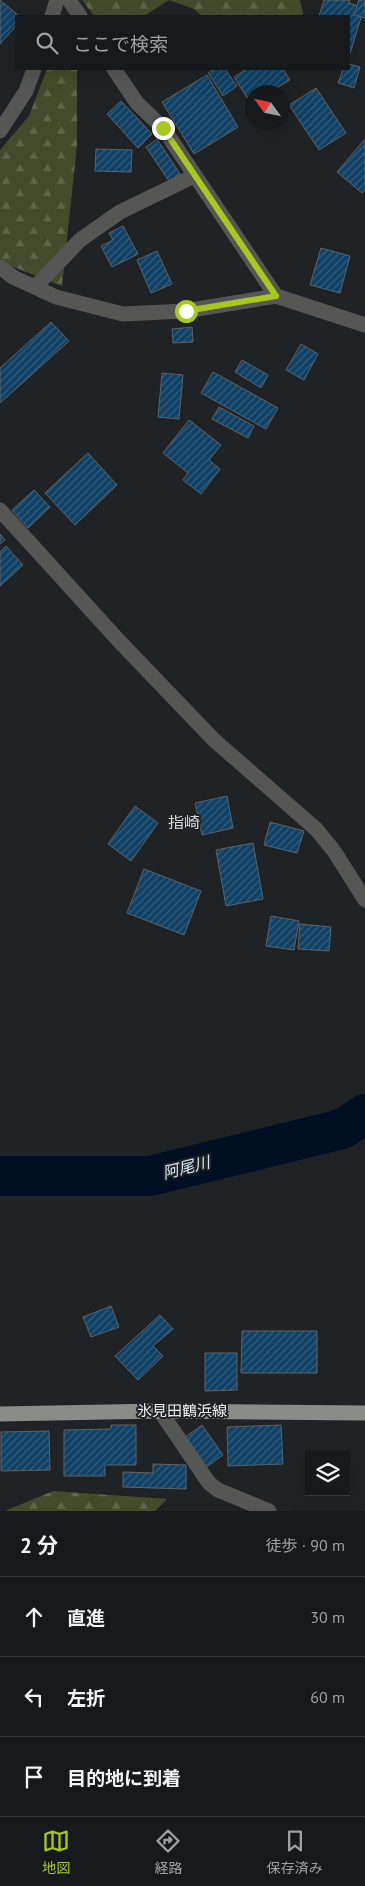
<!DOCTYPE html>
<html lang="ja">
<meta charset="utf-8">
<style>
:root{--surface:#171a1c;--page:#202325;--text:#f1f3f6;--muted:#9ea1a3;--line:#36383b;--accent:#a7c81f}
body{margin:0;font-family:"PT Sans","Noto Sans JP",sans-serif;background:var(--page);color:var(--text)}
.controls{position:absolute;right:15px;bottom:15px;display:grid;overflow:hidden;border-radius:0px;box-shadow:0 5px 20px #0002}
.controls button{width:45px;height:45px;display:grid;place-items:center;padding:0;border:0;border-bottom:1px solid var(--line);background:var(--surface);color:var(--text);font:25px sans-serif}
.compass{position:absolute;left:245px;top:85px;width:45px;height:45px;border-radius:50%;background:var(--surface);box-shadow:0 5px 20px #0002;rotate:303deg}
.stop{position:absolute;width:15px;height:15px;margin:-11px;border:4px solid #a7c81f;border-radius:50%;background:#fff}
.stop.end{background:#a7c81f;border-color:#fff;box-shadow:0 1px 5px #0008}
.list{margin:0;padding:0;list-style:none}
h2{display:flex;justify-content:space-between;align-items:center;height:65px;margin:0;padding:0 20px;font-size:21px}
h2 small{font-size:16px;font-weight:400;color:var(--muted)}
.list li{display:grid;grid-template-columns:32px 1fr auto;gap:15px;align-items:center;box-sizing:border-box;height:80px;padding:0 20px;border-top:1px solid var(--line)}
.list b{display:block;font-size:19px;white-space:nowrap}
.list em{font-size:16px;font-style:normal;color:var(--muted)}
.icon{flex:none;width:28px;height:28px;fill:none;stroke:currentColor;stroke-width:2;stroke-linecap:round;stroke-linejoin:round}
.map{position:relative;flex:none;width:365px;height:1511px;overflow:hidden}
.search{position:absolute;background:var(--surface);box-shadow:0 5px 20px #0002;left:15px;right:15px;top:15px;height:55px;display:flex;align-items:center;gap:12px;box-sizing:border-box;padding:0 18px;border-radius:0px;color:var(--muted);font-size:19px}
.sheet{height:305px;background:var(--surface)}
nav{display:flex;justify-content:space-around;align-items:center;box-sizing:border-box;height:70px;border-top:1px solid var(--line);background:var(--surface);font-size:14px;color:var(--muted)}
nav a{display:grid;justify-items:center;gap:2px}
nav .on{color:var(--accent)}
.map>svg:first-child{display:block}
.forest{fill:url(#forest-firs)}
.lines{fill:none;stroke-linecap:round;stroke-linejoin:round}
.river{stroke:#001022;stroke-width:40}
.building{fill:url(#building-hatch);stroke:#5e6266}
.minor{stroke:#565755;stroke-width:15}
.major{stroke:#8a8c87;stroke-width:15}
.route{stroke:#a7c81f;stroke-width:6}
.labels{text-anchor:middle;stroke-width:4;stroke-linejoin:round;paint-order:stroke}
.street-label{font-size:15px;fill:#edf0f2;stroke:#1f2326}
.neighbourhood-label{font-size:16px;fill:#d6dbe0;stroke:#1f2326}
.water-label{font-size:16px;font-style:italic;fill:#d8e6f2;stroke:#1f2326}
</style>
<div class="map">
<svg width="365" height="1511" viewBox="0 0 365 1511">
<defs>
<pattern id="forest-firs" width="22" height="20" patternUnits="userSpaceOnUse" patternTransform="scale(1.25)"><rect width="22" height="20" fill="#434c2a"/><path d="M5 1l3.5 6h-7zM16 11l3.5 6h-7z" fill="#5e6649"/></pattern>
<pattern id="building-hatch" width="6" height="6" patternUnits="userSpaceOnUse" patternTransform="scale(1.25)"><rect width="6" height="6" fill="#104165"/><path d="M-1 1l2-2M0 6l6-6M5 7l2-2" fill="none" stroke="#335d7c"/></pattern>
</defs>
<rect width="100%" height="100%" fill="#1f2326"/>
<!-- forest -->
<g class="forest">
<path d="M82 0H300L303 13 302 16H202L194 9 169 0 144 16H94Z"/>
<path d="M47 69H77V145L62 286 6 264 0 259V150L29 116Z"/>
<path d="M53 1491 167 1499 155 1511H5Z"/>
</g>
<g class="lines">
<!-- river -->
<path class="river" d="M0 1176H150L342 1129 365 1114"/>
</g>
<!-- building -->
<g class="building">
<path d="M0 0 19 16H16V26L0 44Z"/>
<path d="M324 0H350L349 3 364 8 349 57V16H319Z"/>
<path d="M359 0H365V18L354 15Z"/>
<path d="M349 64 360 67 354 88 338 83 343 69H349Z"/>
<path d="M214 69H225L237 86 223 96 208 73Z"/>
<path d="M247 69H283L290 80 269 92H252L251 104 234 77Z"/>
<path d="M207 75 238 127 194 154 162 102Z"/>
<path d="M316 88 346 133 319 150 289 105Z"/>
<path d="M121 101 152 134 138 148 107 114Z"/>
<path d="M157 139 180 174 169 181 146 147Z"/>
<path d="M365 139V189L362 193 337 172Z"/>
<path d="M96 149 132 150 131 172 95 171Z"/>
<path d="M123 226 138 254 112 267 101 246 113 240 109 233Z"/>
<path d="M321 248 350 256 340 293 310 285Z"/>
<path d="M157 251 172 284 151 293 137 260Z"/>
<path d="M51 322 69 341 0 403V368Z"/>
<path d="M192 327 193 342 173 343 172 329Z"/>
<path d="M301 344 318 354 304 380 286 370Z"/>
<path d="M242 360 268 375 261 388 235 372Z"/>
<path d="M213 372 278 408 266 429 201 393Z"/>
<path d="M162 373 183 375 179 419 158 417Z"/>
<path d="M219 407 254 426 248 438 212 419Z"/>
<path d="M189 420 221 445 209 460 220 469 201 494 183 480 188 473 163 453Z"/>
<path d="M88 453 117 485 75 525 45 493Z"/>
<path d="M34 490 50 507 28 528 12 510Z"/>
<path d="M0 534 5 540 0 544Z"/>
<path d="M6 546 23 565 0 586V552Z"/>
<path d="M227 796 233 828 202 835 195 803Z"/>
<path d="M135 806 158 823 131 861 108 844Z"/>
<path d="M270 822 304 831 297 853 264 845Z"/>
<path d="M253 843 263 899 226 906 216 850Z"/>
<path d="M144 869 201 891 184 935 127 913Z"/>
<path d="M271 916 299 921 294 950 266 946Z"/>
<path d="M300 924 331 927 329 951 298 949Z"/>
<path d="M111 1306 119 1327 91 1337 83 1317Z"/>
<path d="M160 1315 173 1329 153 1346 163 1356 138 1380 115 1356Z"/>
<path d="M242 1331H317V1373H241Z"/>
<path d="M205 1353H237V1390L205 1391Z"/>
<path d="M111 1425H136V1465H105V1476H64V1430L111 1429Z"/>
<path d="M202 1425 223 1455 205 1468 184 1438Z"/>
<path d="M281 1425 283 1464 228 1466 227 1427Z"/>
<path d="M49 1431 50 1470 1 1471V1432Z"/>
<path d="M153 1464 186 1465V1489L123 1487V1472L153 1473Z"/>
</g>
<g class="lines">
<!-- minor -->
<g class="minor">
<path d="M69 0 80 16"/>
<path d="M52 16 57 0"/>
<path d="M114 69 137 103 163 128 276 296"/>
<path d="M0 131 26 91 34 69"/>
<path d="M0 267 13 277 56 297 123 314 185 311 276 296 365 325"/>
<path d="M35 287 80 240 120 212 194 176"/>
<path d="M0 510 120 642 214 740 316 829 334 851 365 900"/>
<path d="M160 1411 209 1483 218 1490 269 1511"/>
</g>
<!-- major -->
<path class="major" d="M0 1414 160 1411 365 1413"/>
</g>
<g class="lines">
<!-- route -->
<path class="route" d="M163 128 276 296 186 311"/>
</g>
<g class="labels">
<!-- street labels -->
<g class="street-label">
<text x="182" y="1416">氷見田鶴浜線</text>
</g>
<!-- neighbourhood labels -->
<g class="neighbourhood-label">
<text x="184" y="828">指崎</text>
</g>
<!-- water labels -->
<g class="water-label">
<text transform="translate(186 1167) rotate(-14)" y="6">阿尾川</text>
</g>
</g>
</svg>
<div class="controls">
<button><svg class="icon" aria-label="layers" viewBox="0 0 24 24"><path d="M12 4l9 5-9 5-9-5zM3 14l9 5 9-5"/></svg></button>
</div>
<svg class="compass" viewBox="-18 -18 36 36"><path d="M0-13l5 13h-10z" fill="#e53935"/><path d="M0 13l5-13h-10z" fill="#9ea1a3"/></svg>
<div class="stop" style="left:186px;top:311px"></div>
<div class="stop end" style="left:163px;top:128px"></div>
<div class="search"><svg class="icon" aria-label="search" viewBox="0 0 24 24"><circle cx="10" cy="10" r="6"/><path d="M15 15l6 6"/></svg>ここで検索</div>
</div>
<section class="sheet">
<h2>2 分<small>徒歩 · 90 m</small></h2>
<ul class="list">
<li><svg class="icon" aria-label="ahead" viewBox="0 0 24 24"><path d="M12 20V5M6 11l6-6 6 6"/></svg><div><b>直進</b></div><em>30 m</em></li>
<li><svg class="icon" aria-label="left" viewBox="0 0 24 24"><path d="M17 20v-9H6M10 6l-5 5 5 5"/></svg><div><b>左折</b></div><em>60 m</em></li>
<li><svg class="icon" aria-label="arrive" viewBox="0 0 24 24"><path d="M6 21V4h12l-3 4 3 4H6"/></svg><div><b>目的地に到着</b></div></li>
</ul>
</section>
<nav>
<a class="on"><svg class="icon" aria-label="map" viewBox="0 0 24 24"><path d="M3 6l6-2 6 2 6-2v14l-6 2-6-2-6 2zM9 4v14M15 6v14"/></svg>地図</a>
<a><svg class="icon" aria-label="directions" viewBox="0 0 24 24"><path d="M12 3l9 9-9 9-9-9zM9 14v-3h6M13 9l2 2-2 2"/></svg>経路</a>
<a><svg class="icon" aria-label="saved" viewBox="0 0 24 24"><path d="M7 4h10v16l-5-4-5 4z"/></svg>保存済み</a>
</nav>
